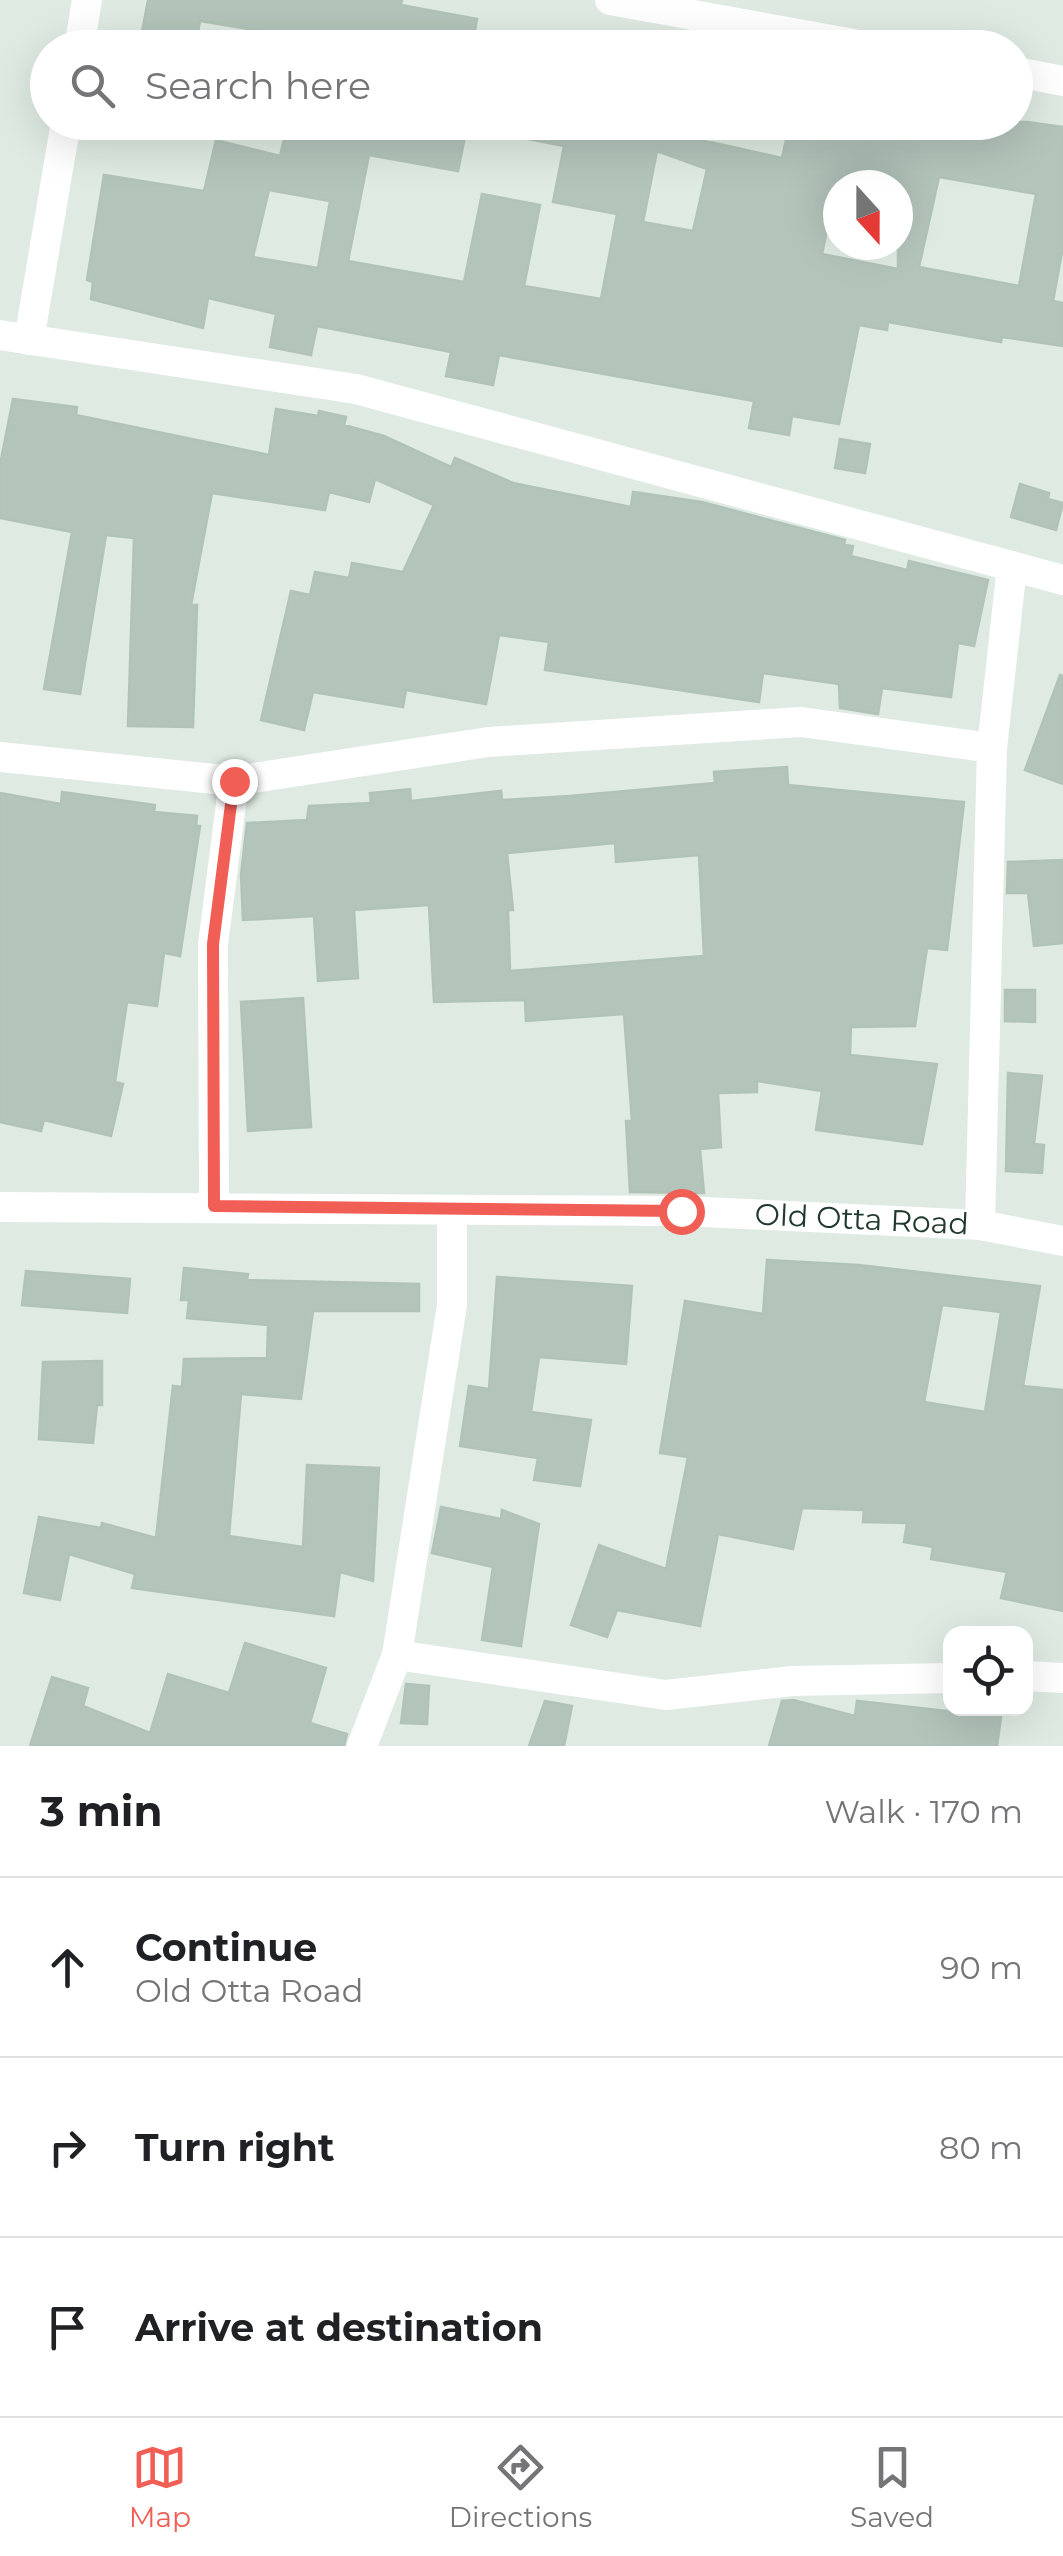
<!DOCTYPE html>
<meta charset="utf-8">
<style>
:root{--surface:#fff;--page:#f2f2f2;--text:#202124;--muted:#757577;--line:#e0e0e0;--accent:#f15e55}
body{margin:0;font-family:Montserrat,sans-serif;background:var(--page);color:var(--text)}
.controls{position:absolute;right:30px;bottom:30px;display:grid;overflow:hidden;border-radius:20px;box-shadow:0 10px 40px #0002}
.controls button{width:90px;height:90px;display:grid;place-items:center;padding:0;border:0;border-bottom:2px solid var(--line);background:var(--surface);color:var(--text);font:50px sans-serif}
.compass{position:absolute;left:823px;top:170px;width:90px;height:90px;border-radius:50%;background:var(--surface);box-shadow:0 10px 40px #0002;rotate:159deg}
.stop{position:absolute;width:30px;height:30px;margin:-22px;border:8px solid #f15e55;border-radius:50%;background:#fff}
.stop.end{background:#f15e55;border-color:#fff;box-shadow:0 2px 10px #0008}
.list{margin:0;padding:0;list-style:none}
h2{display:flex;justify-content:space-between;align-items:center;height:130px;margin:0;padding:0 40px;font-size:42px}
h2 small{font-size:32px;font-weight:400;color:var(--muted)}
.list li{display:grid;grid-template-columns:65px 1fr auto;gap:30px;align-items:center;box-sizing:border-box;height:180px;padding:0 40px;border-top:2px solid var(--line)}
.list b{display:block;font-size:38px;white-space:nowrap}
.list p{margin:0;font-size:32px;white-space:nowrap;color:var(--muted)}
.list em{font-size:32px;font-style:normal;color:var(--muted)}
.icon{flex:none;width:55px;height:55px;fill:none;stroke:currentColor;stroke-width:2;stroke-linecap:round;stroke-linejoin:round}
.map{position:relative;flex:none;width:1063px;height:1746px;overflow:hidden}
.search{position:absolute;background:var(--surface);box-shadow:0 10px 40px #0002;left:30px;right:30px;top:30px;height:110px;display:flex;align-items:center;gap:25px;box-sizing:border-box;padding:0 35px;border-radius:55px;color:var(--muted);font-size:38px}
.sheet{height:670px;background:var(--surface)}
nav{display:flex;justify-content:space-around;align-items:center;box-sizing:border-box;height:140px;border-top:2px solid var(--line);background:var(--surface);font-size:28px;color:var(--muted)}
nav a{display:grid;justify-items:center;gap:5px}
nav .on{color:var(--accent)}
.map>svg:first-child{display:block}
.building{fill:#b3c4bb;stroke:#b1c3b8;stroke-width:2.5;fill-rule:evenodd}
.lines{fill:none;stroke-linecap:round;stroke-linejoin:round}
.minor{stroke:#fff;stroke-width:30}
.route{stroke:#f15e55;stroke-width:12}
.labels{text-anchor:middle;stroke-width:10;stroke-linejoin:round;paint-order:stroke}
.street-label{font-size:30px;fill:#20392d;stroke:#eef6f1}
</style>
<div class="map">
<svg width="1063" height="1746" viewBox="0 0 1063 1746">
<rect width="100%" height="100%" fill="#deeae2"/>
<!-- building -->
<g class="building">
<path d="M148 0H402L401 5 477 19 472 48H302L304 38 200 21 195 48H139Z"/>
<path d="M288 122H468L458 171 369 155 348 261 464 282 482 194 540 205 524 286 601 299 617 214 553 202 564 146 513 136 514 122H713L706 141 782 158 790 122H1027L1063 127V247L1053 301 1063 303V346L1002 337 1001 342 888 322 887 330 859 325 839 424 792 416 789 435 749 428 754 401 499 355 493 385 446 376 451 352 317 326 311 355 270 347 276 314 208 298 203 328 91 299 93 282 87 280 104 175 204 191 216 140 280 156ZM657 151 707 169 693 231 643 222ZM939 177 1036 194 1019 286 919 267ZM837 185H898V269L822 254ZM269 190 330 201 318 268 253 257Z"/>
<path d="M13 399 77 407 76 415 269 455 276 409 318 416 319 411 346 417 344 425 384 436 451 467 455 458 513 483 631 507 633 492 702 502 845 540 844 545 853 546 851 556 907 570 909 561 988 580 974 646 958 643 951 697 882 688 878 714 840 708 839 684 763 673 759 702 545 670 549 642 499 635 486 704 406 690 403 707 313 692 304 730 261 720 291 591 310 595 315 572 349 578 352 563 403 572 434 505 375 479 369 502 329 492 325 510 212 493 191 605H197L193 727 128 726 134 538 106 535 80 694 44 689 72 532 0 518V465Z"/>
<path d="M840 439 870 444 865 473 835 468Z"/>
<path d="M1020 484 1049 493 1048 499 1063 503 1056 530 1011 517Z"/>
<path d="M1060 675 1063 676V784L1025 770Z"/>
<path d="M787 767 788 785 964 802 947 950 927 948 915 1026 851 1027 850 1055 937 1064 922 1144 816 1130 822 1091 757 1081V1092L718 1093 721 1147 700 1149 704 1193 630 1192 626 1121H632L624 1014 526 1021 525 1000 434 1002 429 905 354 910 358 978 318 981 314 916 243 920 241 875 247 823 307 820 309 806 371 803 370 793 410 789 411 801 501 791 502 800 570 796 715 783 714 772ZM615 843 616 862 699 855 704 956 510 971 508 910H513L507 853Z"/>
<path d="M62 792 155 805 154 812 197 816 196 826H200L180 956 164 953 157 1006 127 1002 115 1082 123 1084 111 1136 44 1120 41 1131 0 1122V793L61 804Z"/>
<path d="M1063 860V943L1034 946 1028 893H1007L1008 862Z"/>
<path d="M1005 990H1035V1022L1005 1021Z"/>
<path d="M303 998 311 1127 248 1131 241 1002Z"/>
<path d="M1008 1073 1042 1076 1034 1144 1044 1145 1042 1173 1006 1171Z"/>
<path d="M767 1260 859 1265 1040 1286 1023 1386 1063 1390V1611L1001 1598 1007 1572 931 1559 933 1547 904 1542 907 1523 863 1522 864 1510 802 1508 793 1549 718 1534 700 1626 617 1610 607 1637 571 1625 599 1545 666 1569 688 1457 660 1453 685 1301 763 1314ZM942 1305 1001 1312 985 1412 924 1402Z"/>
<path d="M184 1268 248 1274 247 1280 419 1284V1311H313L301 1399 241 1394 229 1536 303 1547 307 1465 379 1468 373 1581 340 1572 334 1616 132 1588 135 1574 69 1554 60 1600 24 1593 39 1517 101 1528 102 1523 156 1538 173 1386 182 1387 184 1359 267 1358 268 1325 187 1318 189 1300H181Z"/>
<path d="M26 1271 130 1279 127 1313 22 1305Z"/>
<path d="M497 1277 632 1286 626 1364 539 1357 531 1412 591 1420 580 1486 534 1480 538 1458 460 1446 469 1386 489 1389Z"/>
<path d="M102 1361V1405H97L93 1443 39 1439 43 1362Z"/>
<path d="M441 1507 501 1519 502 1510 539 1524 521 1646 482 1640 493 1567 432 1553Z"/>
<path d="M245 1643 326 1668 310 1723 347 1734 344 1746H30L52 1677 88 1688 83 1706 150 1733 168 1674 229 1693Z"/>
<path d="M406 1684 429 1686 427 1724 401 1723Z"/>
<path d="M793 1700 855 1716 857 1701 1001 1717 997 1746H769L782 1701Z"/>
<path d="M545 1701 572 1706 564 1746H529Z"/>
</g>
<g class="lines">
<!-- minor -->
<g class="minor">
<path d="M610 0 876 48"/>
<path d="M79 48 87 0"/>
<path d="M1016 72 1063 81"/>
<path d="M0 335 356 389 1063 580"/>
<path d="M29 340 66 122"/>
<path d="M0 757 234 781 488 742 801 722 992 748"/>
<path d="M214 1206 213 944 234 781"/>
<path id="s1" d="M0 1207 681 1211 980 1225 1063 1241"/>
<path d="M980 1225 992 748 1012 566"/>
<path d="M397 1655 666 1695 792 1681 950 1678"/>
<path d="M1026 1676 1063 1678"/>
<path d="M362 1746 397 1655 452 1305V1210"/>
</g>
</g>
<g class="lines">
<!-- route -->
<path class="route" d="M234 781 213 944 214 1206 681 1211"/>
</g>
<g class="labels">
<!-- street labels -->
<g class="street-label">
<text dy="10" stroke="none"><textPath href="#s1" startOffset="862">Old Otta Road</textPath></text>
</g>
</g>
</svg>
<div class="controls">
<button><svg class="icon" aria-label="locate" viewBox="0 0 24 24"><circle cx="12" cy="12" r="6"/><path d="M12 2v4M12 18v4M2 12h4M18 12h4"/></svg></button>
</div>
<svg class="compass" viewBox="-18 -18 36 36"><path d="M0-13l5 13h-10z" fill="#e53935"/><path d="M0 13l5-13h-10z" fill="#757577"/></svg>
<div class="stop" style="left:681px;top:1211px"></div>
<div class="stop end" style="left:234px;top:781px"></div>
<div class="search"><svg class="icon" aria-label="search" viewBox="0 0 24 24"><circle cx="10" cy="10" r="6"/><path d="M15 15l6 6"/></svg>Search here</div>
</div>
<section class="sheet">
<h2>3 min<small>Walk · 170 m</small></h2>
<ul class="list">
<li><svg class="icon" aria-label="ahead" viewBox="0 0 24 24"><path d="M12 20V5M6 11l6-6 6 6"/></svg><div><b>Continue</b><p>Old Otta Road</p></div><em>90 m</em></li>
<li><svg class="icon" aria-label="right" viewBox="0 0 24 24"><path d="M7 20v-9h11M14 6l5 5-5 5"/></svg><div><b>Turn right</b></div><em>80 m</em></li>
<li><svg class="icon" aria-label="arrive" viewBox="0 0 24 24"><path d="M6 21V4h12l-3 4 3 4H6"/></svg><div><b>Arrive at destination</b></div></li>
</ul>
</section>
<nav>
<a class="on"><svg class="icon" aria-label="map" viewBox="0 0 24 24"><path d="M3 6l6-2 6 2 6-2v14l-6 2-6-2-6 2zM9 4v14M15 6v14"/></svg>Map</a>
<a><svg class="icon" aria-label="directions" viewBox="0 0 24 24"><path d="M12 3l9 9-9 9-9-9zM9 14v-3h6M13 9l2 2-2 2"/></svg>Directions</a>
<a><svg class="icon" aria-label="saved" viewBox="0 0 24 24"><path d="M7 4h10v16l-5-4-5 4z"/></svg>Saved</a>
</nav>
